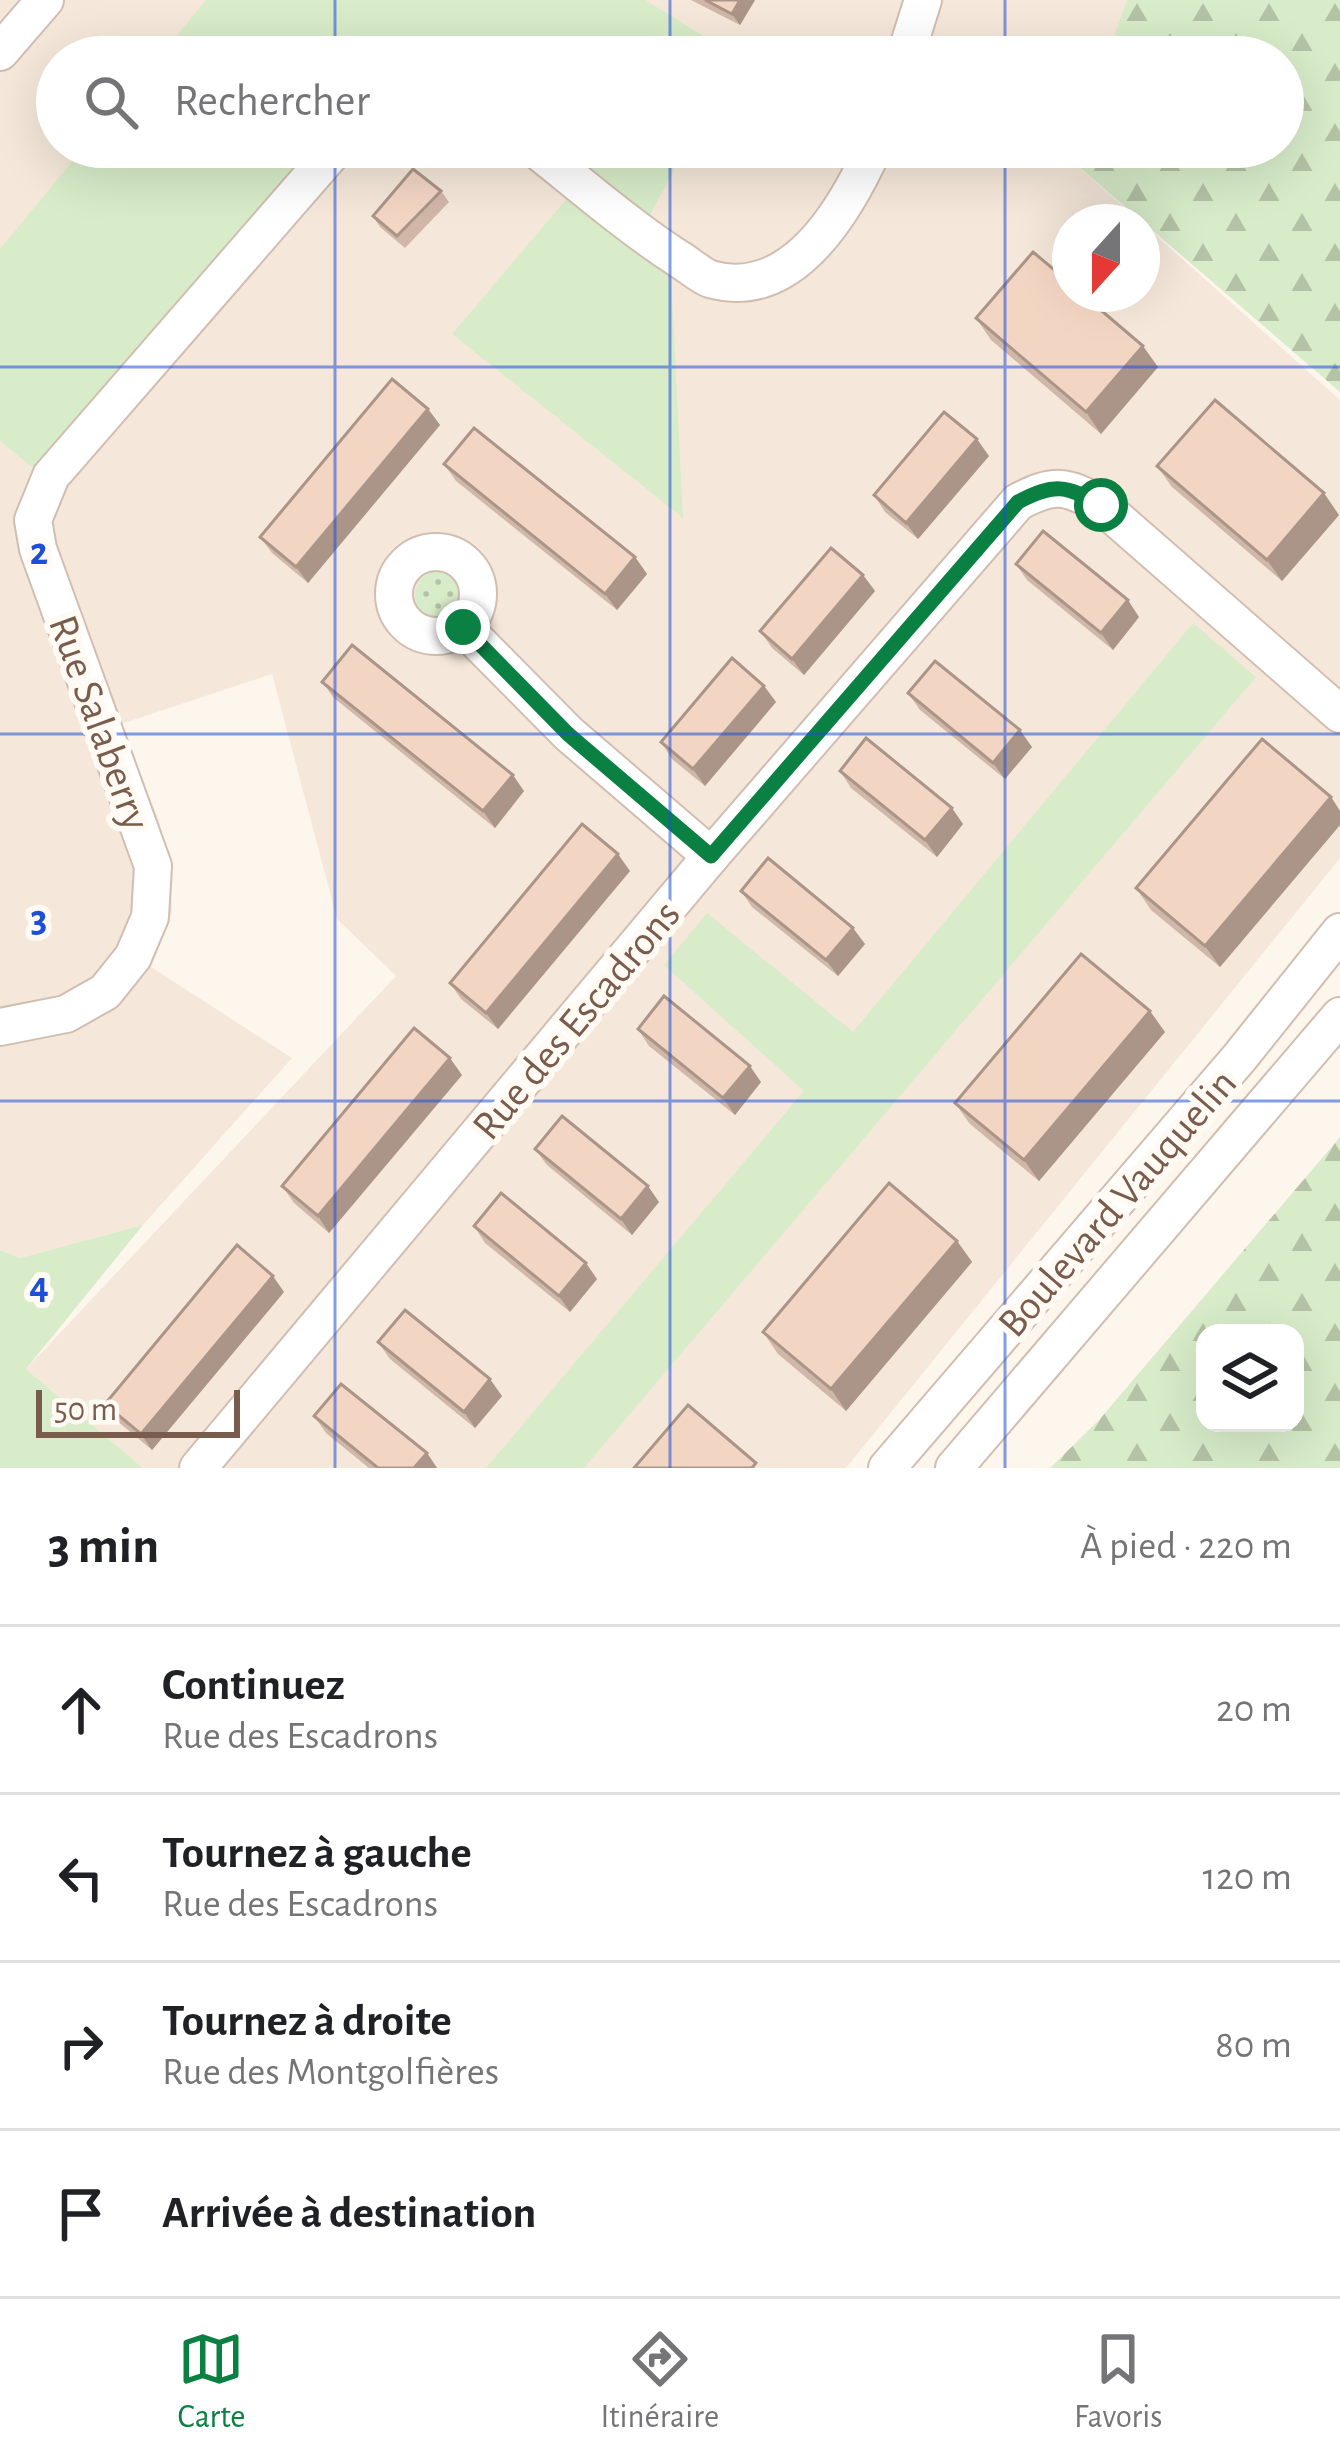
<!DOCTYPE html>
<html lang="fr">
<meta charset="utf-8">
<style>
:root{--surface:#fff;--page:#f6f6f6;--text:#202124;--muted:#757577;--line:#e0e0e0;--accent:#0b8043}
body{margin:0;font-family:"Alegreya Sans",sans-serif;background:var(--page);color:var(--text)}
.controls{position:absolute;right:36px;bottom:36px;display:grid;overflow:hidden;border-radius:24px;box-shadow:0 12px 48px #0002}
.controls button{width:108px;height:108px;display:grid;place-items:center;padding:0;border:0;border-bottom:3px solid var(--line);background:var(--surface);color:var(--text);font:60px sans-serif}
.compass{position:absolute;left:1052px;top:204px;width:108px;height:108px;border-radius:50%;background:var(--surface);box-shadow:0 12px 48px #0002;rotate:201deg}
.scale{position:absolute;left:36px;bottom:30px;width:204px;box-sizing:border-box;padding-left:12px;border:6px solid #7a5c4d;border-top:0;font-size:33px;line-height:42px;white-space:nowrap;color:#7a5c4d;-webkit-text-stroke:9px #fffaf3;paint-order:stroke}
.stop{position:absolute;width:36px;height:36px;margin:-27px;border:9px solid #0b8043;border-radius:50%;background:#fff}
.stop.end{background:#0b8043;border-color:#fff;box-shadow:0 3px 12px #0008}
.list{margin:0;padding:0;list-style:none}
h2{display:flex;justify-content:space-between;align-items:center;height:156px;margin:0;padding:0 48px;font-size:51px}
h2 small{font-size:39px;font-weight:400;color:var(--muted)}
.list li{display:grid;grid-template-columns:78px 1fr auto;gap:36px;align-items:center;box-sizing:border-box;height:168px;padding:0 48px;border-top:3px solid var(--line)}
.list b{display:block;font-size:45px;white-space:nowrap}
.list p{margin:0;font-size:39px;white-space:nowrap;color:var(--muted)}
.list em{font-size:39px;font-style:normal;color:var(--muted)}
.icon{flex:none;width:66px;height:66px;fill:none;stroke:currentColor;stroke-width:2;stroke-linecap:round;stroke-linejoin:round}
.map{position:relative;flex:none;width:1340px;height:1468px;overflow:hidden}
.search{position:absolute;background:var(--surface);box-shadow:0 12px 48px #0002;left:36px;right:36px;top:36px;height:132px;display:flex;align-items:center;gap:30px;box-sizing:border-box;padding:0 42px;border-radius:66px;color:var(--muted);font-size:45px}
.sheet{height:828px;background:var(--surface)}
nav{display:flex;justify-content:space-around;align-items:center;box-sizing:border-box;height:168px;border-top:3px solid var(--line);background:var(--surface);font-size:33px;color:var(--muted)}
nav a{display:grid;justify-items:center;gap:6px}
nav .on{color:var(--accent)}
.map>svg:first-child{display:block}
.residential{fill:#f5e8da}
.grass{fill:url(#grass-dots)}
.forest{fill:url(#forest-firs);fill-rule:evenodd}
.park{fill:#d8ecc9}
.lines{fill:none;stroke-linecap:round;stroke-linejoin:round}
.minor-casing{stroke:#d1beb0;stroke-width:40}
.minor{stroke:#fff;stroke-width:36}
.wall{fill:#d1b7a8}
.shaded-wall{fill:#aa9588}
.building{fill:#f3d5c3;stroke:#aa9588;stroke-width:3}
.route{stroke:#0b8043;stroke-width:15}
.grid{fill:none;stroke:#1d4ed8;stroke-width:3;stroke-opacity:0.55}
.labels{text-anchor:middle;stroke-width:12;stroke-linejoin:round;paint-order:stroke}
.street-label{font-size:42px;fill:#7a5c4d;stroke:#fffaf3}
.grid-label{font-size:39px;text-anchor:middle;font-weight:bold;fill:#1d4ed8;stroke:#fffaf3;stroke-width:12;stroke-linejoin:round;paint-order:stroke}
</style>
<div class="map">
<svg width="1340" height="1468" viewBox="0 0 1340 1468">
<defs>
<pattern id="grass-dots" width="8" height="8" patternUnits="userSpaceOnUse" patternTransform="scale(3)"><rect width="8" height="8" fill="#d8ecc9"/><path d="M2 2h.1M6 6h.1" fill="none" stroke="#b4c2a5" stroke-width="1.8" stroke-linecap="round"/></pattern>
<pattern id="forest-firs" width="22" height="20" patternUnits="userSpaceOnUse" patternTransform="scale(3)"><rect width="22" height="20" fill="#d8ecc9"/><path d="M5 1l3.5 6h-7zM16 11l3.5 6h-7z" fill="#b4c2a5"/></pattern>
</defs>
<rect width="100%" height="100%" fill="#fdf6ec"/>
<!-- residential -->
<path class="residential" d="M0 0H1134L1116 57H57V147H1068L1064 154 1141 222H1070V294H1142V223L1340 400V858L846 1468H143L26 1369 396 976 337 919 272 674 121 724 159 821 170 864 172 912 151 967 292 1058 143 1225 20 1258 0 1250Z"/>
<!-- grass -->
<circle class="grass" cx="441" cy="596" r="26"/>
<!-- forest -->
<g class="forest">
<path d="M1127 0H1340V392L1071 160 1076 147H1283V57H1107Z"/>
<path d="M1340 1137V1468H1050L1099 1420ZM1205 1333H1295V1423H1205Z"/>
</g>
<!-- park -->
<g class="park">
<path d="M206 0H645L735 55 159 57Z"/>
<path d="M84 147H321L36 470 0 441V249Z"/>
<path d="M546 147H686L645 225Z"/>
<path d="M570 195 671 273 683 518 452 334Z"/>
<path d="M1193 623 1256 677 584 1468H486L804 1091 664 965 707 913 853 1032Z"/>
<path d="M143 1225 26 1369 143 1468H0V1250L20 1258Z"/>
</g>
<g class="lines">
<defs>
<g id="minor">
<path d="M0 52 45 0"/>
<path d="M905 57 923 0"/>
<path d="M533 147C581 185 628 226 679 259 689 265 700 275 710 279 793 303 846 209 874 147"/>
<circle cx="436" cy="594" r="42"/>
<path d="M463 627 569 734 711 856"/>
<path d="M0 1027 66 1014 105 992 133 957 150 917 153 866 38 549 33 520 51 476 337 147"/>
<path d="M198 1468 711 856 1018 502C1054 483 1066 485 1101 505L1340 714"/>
<path d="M887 1468 1240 1057 1340 932"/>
<path d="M954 1468 1340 1016"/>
</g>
</defs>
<!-- minor casing -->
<use href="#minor" class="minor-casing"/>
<!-- minor -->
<use href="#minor" class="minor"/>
</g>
<!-- wall -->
<g class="wall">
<path d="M691 0H755L740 25Z"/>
<path d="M441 191 449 202 405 248 380 227 373 216Z"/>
<path d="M976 318 1158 367 1101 434 991 340Z"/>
<path d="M428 409 440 425 308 583 272 553 260 537Z"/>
<path d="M989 456 918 539 885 512 874 495Z"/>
<path d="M444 464 635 557 647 574 617 610 456 481Z"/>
<path d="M1157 466 1339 515 1282 581 1172 487Z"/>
<path d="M1016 564 1139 617 1113 650 1027 580Z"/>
<path d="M863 575 875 591 804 675 772 648 760 631Z"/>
<path d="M322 682 524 791 495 828 334 698Z"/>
<path d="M764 686 776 702 705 786 672 759 661 742Z"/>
<path d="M908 693 1032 747 1005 779 920 710Z"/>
<path d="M840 771 963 824 937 857 851 788Z"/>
<path d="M1331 797 1340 811V825L1220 967 1151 910 1136 888Z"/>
<path d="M630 871 498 1029 461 999 450 983Z"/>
<path d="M741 891 865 944 838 976 752 907Z"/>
<path d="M638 1029 761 1082 735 1115 649 1046Z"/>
<path d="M1165 1032 1039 1181 970 1124 955 1103Z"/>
<path d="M462 1075 329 1233 294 1203 282 1186Z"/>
<path d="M535 1149 659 1202 632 1235 547 1165Z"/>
<path d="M474 1226 597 1279 570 1312 485 1243Z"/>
<path d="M957 1241 972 1262 846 1411 778 1354 763 1332Z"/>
<path d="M284 1292 152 1450 116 1420 105 1404Z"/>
<path d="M378 1342 502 1396 475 1428 390 1359Z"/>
<path d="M314 1416 427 1453 437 1468H369L326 1433Z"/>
</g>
<!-- shaded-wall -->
<g class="shaded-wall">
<path d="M740 0H755L740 25 732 14Z"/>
<path d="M1143 346 1158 367 1101 434 1086 412Z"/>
<path d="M428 409 440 425 308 583 296 567Z"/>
<path d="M977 439 989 456 918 539 906 523Z"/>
<path d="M1324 493 1339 515 1282 581 1267 560Z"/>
<path d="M635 557 647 574 617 610 605 594Z"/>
<path d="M863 575 875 591 804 675 792 659Z"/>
<path d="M1128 600 1139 617 1113 650 1101 633Z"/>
<path d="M764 686 776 702 705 786 693 769Z"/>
<path d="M1020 730 1032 747 1005 779 993 763Z"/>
<path d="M513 775 524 791 495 828 483 811Z"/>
<path d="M1331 797 1340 811V825L1220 967 1205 946Z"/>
<path d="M952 808 963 824 937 857 925 840Z"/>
<path d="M618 854 630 871 498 1029 486 1013Z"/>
<path d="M853 928 865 944 838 976 826 960Z"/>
<path d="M1150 1011 1165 1032 1039 1181 1024 1160Z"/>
<path d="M450 1058 462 1075 329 1233 318 1216Z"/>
<path d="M750 1066 761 1082 735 1115 723 1098Z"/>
<path d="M648 1186 659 1202 632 1235 621 1219Z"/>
<path d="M957 1241 972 1262 846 1411 831 1389Z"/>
<path d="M586 1263 597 1279 570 1312 559 1296Z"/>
<path d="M273 1276 284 1292 152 1450 141 1434Z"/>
<path d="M490 1379 502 1396 475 1428 464 1412Z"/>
<path d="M427 1453 437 1468H414Z"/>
</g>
<!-- building -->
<g class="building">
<path d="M705 0H740L732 14Z"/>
<path d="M413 169 441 191 397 236 373 216Z"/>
<path d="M1033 252 1070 283V294H1082L1143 346 1086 412 976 318Z"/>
<path d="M392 379 428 409 296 567 260 537Z"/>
<path d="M1215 400 1324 493 1267 560 1157 466Z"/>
<path d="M944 412 977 439 906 523 874 495Z"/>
<path d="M474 428 635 557 605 594 444 464Z"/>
<path d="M1043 531 1128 600 1101 633 1016 564Z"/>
<path d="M831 548 863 575 792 659 760 631Z"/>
<path d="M352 645 513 775 483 811 322 682Z"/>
<path d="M732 658 764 686 693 769 661 742Z"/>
<path d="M935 661 1020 730 993 763 908 693Z"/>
<path d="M866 738 952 808 925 840 840 771Z"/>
<path d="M1262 739 1331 797 1205 946 1136 888Z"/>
<path d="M582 824 618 854 486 1013 450 983Z"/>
<path d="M768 858 853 928 826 960 741 891Z"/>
<path d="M1081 954 1150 1011 1024 1160 955 1103Z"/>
<path d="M664 996 750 1066 723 1098 638 1029Z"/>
<path d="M414 1028 450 1058 318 1216 282 1186Z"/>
<path d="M562 1116 648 1186 621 1219 535 1149Z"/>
<path d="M889 1183 957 1241 831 1389 763 1332Z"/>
<path d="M501 1193 586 1263 559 1296 474 1226Z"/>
<path d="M237 1245 273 1276 141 1434 105 1404Z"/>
<path d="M405 1310 490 1379 464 1412 378 1342Z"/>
<path d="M341 1384 427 1453 414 1468H378L314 1416Z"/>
<path d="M688 1405 756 1463 752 1468H634Z"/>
</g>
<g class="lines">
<!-- route -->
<path class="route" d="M463 627 568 734 711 856 1018 502C1054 483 1066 485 1101 505"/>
</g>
<!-- grid -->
<path class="grid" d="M335 0V57M670 0V57M1005 0V57M335 147V1468M670 147V1468M1005 147V1468M0 367H1340M0 734H1340M0 1101H1340"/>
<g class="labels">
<!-- street labels -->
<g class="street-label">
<text transform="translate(101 722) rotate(70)" y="15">Rue Salaberry</text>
<text transform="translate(575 1019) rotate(-50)" y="15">Rue des Escadrons</text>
<text transform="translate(1116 1202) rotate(-49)" y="15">Boulevard Vauquelin</text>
</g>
</g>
<g class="grid-label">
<text x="39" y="564">2</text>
<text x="39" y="931">3</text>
<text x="39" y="1298">4</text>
</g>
</svg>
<div class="controls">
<button><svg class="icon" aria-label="layers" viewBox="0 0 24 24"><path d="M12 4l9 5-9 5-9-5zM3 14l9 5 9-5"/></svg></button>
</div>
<svg class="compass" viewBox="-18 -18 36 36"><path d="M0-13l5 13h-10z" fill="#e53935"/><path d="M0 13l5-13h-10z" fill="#757577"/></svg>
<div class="scale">50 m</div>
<div class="stop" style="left:1101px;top:505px"></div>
<div class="stop end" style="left:463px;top:627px"></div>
<div class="search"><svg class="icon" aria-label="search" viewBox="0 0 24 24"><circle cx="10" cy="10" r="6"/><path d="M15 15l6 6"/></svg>Rechercher</div>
</div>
<section class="sheet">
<h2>3 min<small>À pied · 220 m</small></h2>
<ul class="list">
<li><svg class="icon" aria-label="ahead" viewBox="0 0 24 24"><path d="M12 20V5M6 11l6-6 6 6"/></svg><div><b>Continuez</b><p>Rue des Escadrons</p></div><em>20 m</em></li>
<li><svg class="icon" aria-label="left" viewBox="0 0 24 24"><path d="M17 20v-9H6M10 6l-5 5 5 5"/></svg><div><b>Tournez à gauche</b><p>Rue des Escadrons</p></div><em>120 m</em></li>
<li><svg class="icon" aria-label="right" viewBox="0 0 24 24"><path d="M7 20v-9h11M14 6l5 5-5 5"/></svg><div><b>Tournez à droite</b><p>Rue des Montgolfières</p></div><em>80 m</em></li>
<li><svg class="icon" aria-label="arrive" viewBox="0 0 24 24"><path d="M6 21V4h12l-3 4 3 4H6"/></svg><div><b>Arrivée à destination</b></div></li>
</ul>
</section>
<nav>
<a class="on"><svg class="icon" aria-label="map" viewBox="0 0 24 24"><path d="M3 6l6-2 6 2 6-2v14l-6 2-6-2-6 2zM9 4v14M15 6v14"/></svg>Carte</a>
<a><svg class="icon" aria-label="directions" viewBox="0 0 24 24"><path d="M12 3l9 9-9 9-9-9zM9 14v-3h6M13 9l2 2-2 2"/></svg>Itinéraire</a>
<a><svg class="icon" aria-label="saved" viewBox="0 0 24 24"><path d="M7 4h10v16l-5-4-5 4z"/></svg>Favoris</a>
</nav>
